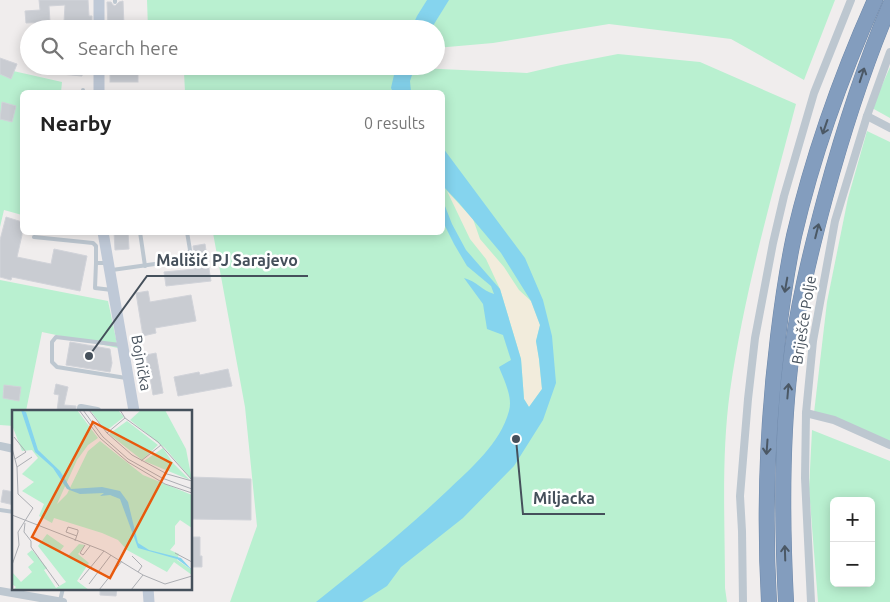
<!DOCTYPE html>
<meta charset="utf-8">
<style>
:root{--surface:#fff;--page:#f6f6f6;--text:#222;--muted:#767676;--line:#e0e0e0}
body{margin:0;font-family:Ubuntu,sans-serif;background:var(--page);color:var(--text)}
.controls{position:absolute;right:15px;bottom:15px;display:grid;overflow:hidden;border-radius:8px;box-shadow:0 2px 12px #0003}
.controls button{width:45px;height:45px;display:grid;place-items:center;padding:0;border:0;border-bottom:1px solid var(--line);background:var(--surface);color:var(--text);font:25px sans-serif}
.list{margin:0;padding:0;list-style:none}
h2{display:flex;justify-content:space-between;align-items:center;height:65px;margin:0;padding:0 20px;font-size:21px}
h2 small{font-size:16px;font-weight:400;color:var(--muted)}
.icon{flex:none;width:28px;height:28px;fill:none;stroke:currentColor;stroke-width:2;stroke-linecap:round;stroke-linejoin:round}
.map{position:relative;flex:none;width:890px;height:602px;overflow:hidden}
.search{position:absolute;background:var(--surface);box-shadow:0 2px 12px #0003;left:20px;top:20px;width:425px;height:55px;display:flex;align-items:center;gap:12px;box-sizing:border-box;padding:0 18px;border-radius:28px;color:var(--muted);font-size:19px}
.panel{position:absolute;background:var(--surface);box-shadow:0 2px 12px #0003;left:20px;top:90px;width:425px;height:145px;border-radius:8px}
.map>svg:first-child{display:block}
.green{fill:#b9f0d0;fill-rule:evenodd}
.sand{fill:#f2ecdc}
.water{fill:#85d4ee}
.building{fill:#c9ccd2;stroke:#d1d3d9}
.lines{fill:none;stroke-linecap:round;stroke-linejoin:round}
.motorway-casing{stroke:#6e88a9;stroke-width:16}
.service{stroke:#bdc7d0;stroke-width:4}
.minor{stroke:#bdc7d0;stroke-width:8}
.secondary{stroke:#bfc9d7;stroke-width:11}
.motorway{stroke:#839dbe;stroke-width:15}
.oneway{stroke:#4b5865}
.labels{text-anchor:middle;stroke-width:5;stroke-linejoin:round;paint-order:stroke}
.street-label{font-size:15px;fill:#45505b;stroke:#fff}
.inset-road{fill:none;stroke:#acaeb3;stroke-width:1}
.view{fill:#e8590c;fill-opacity:0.15;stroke:#e8590c;stroke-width:2.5}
.inset-edge{fill:none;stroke:#45505b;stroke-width:2.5}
.leader{fill:none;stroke:#45505b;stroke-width:2}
.callout-dot{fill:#45505b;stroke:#fff;stroke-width:2}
.callout-label{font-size:16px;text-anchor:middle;font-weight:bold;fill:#45505b;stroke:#fff;stroke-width:5;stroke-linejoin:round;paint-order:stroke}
</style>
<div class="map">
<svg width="890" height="602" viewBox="0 0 890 602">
<rect width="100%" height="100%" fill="#f0eded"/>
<!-- green -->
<g class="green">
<path d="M147 0H835L804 80 731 39 609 24 493 43 436 48V29H148Z"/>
<path d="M618 54 700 62 796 104C771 199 744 294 730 391 721 456 725 523 725 588L727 602H230L257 526 245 407 213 233 442 232V92H185L184 72 149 74V66H346L367 72 419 68 527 73 561 65Z"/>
<path d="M890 67V118L872 108Z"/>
<path d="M0 68 62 82 61 92H22V215L4 210 0 227Z"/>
<path d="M867 131 890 142V442L814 413 827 302 848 198Z"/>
<path d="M0 280 108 301 118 348 42 332 26 411H14V426L0 425Z"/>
<path d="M812 430 890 461V602H818L809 489ZM834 501H871V583H834Z"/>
</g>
<!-- sand -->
<path class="sand" d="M447 191 473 219 480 239 504 267 519 290 531 301 540 325 536 341 539 359 542 389 529 407 524 399 521 359 500 289 486 259 470 239Z"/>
<!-- water -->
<g class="water">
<path d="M427 0H449L431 29H411L417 16Z"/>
<path d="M396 66H415L410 81 411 92H393L391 88Z"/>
<path d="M443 148 525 258 543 300 552 336 556 383 543 420 514 466 463 518 401 567 387 586 362 602H316C361 566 405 531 447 491 471 468 500 444 509 411 513 397 504 380 499 367L511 360 503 335 487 329 483 304 464 278C476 281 483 291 494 294L491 286 467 266 454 244 443 222V201L452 224 466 250 500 289 521 359 524 399 529 407 542 389 539 359 536 341 540 325 531 301 501 253 459 203 443 186Z"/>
</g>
<!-- building -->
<g class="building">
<path d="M39 0H88L89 16H92V29H43V23L64 22 65 5 49 6 50 22 26 23 25 11 40 10Z"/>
<path d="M123 1 124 26H119L115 23 111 27H108L107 2H111L113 5 115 6 119 2Z"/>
<path d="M0 58 17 64 11 79 0 74Z"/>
<path d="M61 66H83L82 76 61 74Z"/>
<rect x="110" y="66" width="28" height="16"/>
<path d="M2 102 16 106 12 122 0 119Z"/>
<path d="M6 217 22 222V235L17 257 51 264 54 249 87 256 80 291 12 277 11 280 0 277V240Z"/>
<path d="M114 232H128L129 249 115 250Z"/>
<path d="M205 244 211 281 166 286 164 272 195 269 193 246Z"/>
<path d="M148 291 150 302 191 295 196 321 155 328 156 333 143 336 136 293Z"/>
<path d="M70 342 110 349 112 363 110 372 66 365Z"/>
<path d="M156 353 163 393 153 395 146 355Z"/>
<path d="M228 369 232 386 178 396 174 377 199 372 200 375Z"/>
<path d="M56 384 68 387 64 405 76 406V411H57L59 395 54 394Z"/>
<path d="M4 385 21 387 19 401 3 398Z"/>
<path d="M191 477 251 479V520L191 519Z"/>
<path d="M3 490 14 492V505L1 502Z"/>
<path d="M191 537H200V556H202V567H191Z"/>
<path d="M100 588H117L116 596 100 595Z"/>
</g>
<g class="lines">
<defs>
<g id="motorway">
<path d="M769 602C764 513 767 426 778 337 782 304 787 269 794 236 813 155 841 76 875 0"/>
<path d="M786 602C782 524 781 446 790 368 796 311 810 254 825 198 843 132 863 68 890 5"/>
</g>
</defs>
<!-- motorway casing -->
<use href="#motorway" class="motorway-casing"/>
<!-- service -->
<g class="service">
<path d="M115 0V2"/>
<path d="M115 27V29"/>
<path d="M83 90V92"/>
<path d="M140 232 145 266"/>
<path d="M34 237 93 243 96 246V263H106"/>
<path d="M96 263 95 288 112 290"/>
<path d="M112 270 183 260 187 258 190 250 187 232"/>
<path d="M120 345 56 337 52 342V362L57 367 126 378"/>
<path d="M0 510 14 512"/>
<path d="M60 601 63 588"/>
</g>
<!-- minor -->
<g class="minor">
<path d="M867 116 890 128"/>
<path d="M81 408 97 411"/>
<path d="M806 413 834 420 890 445"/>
<path d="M0 446 14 449"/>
<path d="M0 591 63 602"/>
<path d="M743 602 742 531 740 496 748 399 755 338 773 243 784 196 814 93 851 0"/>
<path d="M811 602 805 478 806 413 813 341 835 221 867 116 890 52"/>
</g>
<!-- secondary -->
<g class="secondary">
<path d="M99 0V29"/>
<path d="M99 92V66"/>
<path d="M103 232 134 411"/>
<path d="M148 588 149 602"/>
</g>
<!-- motorway -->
<use href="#motorway" class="motorway"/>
</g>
<!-- one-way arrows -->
<defs><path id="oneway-shaft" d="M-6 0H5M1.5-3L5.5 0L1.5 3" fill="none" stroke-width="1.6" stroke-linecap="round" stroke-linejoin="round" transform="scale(1.25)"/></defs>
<g class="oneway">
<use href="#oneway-shaft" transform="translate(862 75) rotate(-72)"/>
<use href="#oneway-shaft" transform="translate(825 127) rotate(109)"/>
<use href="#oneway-shaft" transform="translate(817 231) rotate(-76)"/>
<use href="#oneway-shaft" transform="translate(786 285) rotate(100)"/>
<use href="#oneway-shaft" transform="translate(788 391) rotate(-85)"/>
<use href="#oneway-shaft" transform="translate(767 447) rotate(94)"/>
<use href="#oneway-shaft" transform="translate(785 553) rotate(-92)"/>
</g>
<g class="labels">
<!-- street labels -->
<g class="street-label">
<text transform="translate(804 320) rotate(-81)" y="5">Briješće Polje</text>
<text transform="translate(141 363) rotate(80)" y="5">Bojnička</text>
</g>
</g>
<!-- overview -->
<g transform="translate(12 410)">
<rect width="180" height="180" fill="#f0eded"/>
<path d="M0 0H65L86 28 76 35 65 50 45 94 55 84 76 41 88 31 131 65 180 85V118L168 110 163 116V134L158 140 167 144 165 150 180 160V165L162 152 155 162 115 140 106 130 90 123 42 108 40 113 27 106 32 94 10 81 22 72 10 64 26 48 20 40 10 41 0 15ZM78 0H106L112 7 94 21ZM129 0H153L174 39 180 70 153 38 118 10ZM115 11 146 35 130 50 97 24ZM151 38 161 53 178 70 132 51ZM35 124 52 136 48 141 55 147 67 134 73 135 66 144 77 153 65 171 77 180H1L4 177 0 174V162L9 172 20 162 16 157 22 152 15 144 20 140 35 158 32 160 44 178 54 172 26 136Z" fill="#b9f0d0"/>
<path d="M9 0 14 2 26 40 48 61 59 79 90 77 108 81 116 92 126 133 137 140 169 148 180 160 165 149 126 138 108 89 98 85 88 86 92 83 68 84 55 79 41 58 23 42Z" fill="#85d4ee"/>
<path class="inset-road" d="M67 0 88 28 116 52 153 74 180 83M71 0 91 27 116 49 150 68 180 79M77 0 95 23 120 45 155 64 180 71M108 0 113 8 146 32 180 70M95 23 113 8M2 27 14 42 3 49M0 38 5 57 6 84 21 98 6 122 7 135 0 155M129 51 149 35M5 57 20 47M0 105 92 141 131 165 153 174 180 166M13 113 12 122 19 131V137L47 176M63 131 66 122V120L56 117 54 122 65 126M73 135 68 143 71 145 78 136M163 143 180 152M120 146 130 156 126 162M68 170 92 141M77 174 99 145M87 180 110 151M119 180 131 165"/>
<path class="view" d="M81 12 159 53 98 168 20 127Z"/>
<rect width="180" height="180" class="inset-edge"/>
</g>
<!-- callouts -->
<path class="leader" d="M89 356L147 276H308M516 439L523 514H605"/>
<g class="callout-dot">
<circle cx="89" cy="356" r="5"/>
<circle cx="516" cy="439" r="5"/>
</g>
<g class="callout-label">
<text x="227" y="266">Mališić PJ Sarajevo</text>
<text x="564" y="504">Miljacka</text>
</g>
</svg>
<div class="controls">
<button>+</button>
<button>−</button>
</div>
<div class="search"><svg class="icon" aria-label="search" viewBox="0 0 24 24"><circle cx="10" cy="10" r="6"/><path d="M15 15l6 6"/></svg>Search here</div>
<section class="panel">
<h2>Nearby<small>0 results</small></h2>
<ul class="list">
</ul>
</section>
</div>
